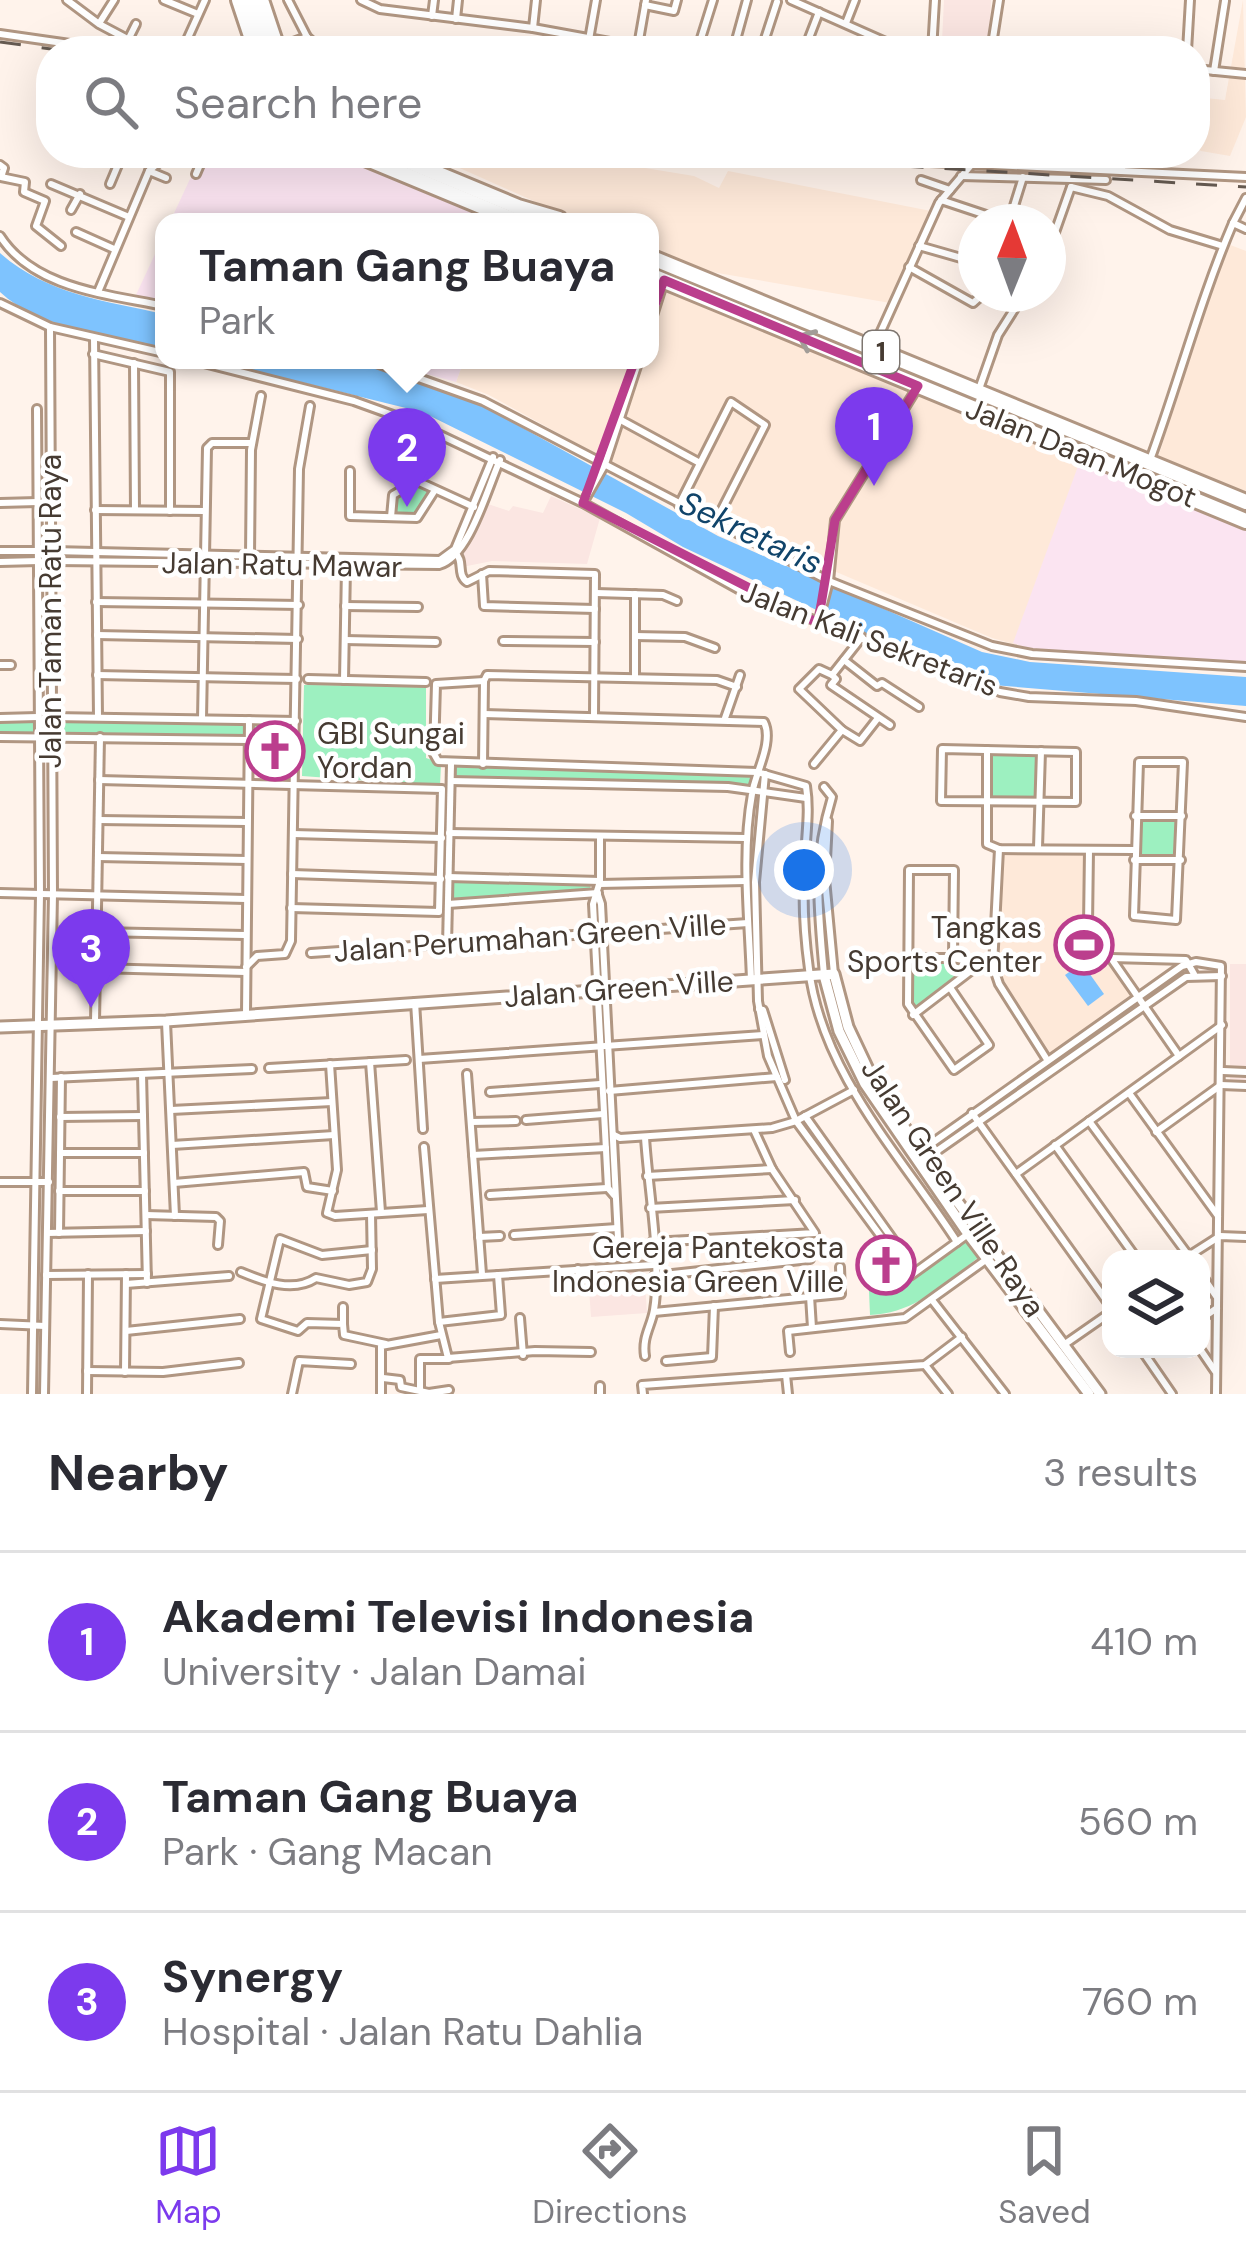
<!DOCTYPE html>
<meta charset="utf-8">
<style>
:root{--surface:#fff;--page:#f2f2f3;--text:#2b2b33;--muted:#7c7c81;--line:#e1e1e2;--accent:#7c3aed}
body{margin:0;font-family:"DM Sans",sans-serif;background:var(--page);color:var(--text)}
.controls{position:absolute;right:36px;bottom:36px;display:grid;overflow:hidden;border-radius:24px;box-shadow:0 12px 48px #0002}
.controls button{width:108px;height:108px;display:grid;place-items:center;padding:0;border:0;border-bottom:3px solid var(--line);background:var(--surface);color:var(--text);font:60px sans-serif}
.compass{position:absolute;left:958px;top:204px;width:108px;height:108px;border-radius:50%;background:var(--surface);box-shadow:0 12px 48px #0002;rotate:1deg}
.you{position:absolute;left:804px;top:870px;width:42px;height:42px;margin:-30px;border:9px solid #fff;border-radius:50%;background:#1a73e8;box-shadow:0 0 0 18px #1a73e833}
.badge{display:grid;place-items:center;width:78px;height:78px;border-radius:50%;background:var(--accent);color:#fff;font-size:39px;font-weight:700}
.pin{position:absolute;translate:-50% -99px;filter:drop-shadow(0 3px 6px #0008)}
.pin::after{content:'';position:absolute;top:63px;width:42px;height:36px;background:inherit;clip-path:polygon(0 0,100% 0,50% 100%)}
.popup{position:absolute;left:155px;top:213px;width:504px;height:156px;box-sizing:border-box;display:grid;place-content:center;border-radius:24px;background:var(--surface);filter:drop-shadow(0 3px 9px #0005);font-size:39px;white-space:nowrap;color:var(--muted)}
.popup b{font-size:45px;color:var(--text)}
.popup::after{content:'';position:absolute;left:50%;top:100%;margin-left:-24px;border:24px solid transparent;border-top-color:var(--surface)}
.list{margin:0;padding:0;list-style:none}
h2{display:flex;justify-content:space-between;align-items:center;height:156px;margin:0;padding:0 48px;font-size:51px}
h2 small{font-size:39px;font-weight:400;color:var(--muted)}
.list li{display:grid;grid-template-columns:78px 1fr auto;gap:36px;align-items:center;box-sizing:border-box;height:180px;padding:0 48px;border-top:3px solid var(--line)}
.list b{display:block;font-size:45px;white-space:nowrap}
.list p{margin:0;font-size:39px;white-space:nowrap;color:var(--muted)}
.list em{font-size:39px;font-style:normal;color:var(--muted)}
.icon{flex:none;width:66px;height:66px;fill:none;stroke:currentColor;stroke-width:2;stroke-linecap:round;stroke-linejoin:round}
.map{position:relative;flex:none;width:1246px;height:1394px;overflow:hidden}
.search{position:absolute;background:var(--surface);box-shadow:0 12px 48px #0002;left:36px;right:36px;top:36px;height:132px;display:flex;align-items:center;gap:30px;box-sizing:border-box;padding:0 42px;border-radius:48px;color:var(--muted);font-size:45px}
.sheet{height:696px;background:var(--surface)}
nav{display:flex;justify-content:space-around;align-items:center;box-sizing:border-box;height:168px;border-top:3px solid var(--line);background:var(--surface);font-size:33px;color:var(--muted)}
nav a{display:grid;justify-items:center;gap:6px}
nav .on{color:var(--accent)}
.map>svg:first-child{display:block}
.built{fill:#fee9d9}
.industrial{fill:#fbe4f1}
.education{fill:#fbe6e2}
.green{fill:#9df0c0}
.water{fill:#7ec3fe}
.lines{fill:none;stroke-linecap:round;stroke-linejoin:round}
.street-casing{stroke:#b09682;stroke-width:12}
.secondary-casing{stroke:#b09682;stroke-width:15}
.highway-casing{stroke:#b09682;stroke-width:20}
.street{stroke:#fff;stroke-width:6}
.secondary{stroke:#fff;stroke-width:9}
.highway{stroke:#fff;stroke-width:14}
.rail{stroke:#655a51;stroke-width:3;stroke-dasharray:21 21;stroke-linecap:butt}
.oneway{stroke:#a29d98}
.marked{fill:none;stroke:#bb3e8d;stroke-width:9;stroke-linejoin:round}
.labels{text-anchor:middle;stroke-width:9;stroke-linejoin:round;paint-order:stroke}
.shield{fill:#fff;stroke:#7e7670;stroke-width:3}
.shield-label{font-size:27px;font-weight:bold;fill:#463b32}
.street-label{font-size:30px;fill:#463b32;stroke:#fff}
.poi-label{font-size:30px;fill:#463b32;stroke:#fff;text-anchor:end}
.water-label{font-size:33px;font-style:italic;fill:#10446a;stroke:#fff}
</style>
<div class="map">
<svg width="1246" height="1394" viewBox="0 0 1246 1394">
<rect width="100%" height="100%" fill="#fff3eb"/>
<!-- built -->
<g class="built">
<path d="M1243 0 1246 117 1230 156 1201 151 1195 147V97L1225 100Z"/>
<path d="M426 153H553L694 176 719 188 728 171 931 211 896 304 683 267 650 252V222H581Z"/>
<path d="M1225 243 1246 251V497L1158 458Z"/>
<path d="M650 280 1246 527V663L1031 649 992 638 721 523 489 395 456 382 464 360H650Z"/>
<path d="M1093 845V922L1137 990 1051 1055 995 971 1001 846Z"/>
</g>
<!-- industrial -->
<g class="industrial">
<path d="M202 153H348L508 222H170Z"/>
<path d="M164 235V305L135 297Z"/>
<path d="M376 360H464L456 382Z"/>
<path d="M1081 458 1246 527V663L1031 649 1013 643Z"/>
</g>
<!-- education -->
<g class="education">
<path d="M944 0H991L989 44 942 42Z"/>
<path d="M551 496 600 518 587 564 492 561 462 567 460 561 488 504 509 511 513 506 543 513Z"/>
<path d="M1230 964H1246V1083L1230 1082Z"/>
<path d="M644 1269 647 1313 591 1317 588 1273Z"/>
</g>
<!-- green -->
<g class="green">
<path d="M417 485 430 491 417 516H393L395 496Z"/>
<path d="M304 685 426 686V758L441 763 440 786 302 776Z"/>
<path d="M0 714 299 716 298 738 0 736Z"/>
<path d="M992 752 1037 754V801L990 800Z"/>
<path d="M448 763 759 773 755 785 448 777Z"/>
<path d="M1136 817H1182L1181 859H1135Z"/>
<path d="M451 877 588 880 592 893 450 902Z"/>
<path d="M911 959 972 963 913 1009Z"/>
<path d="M966 1239 979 1257C944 1284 916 1313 870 1315L869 1291 889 1290Z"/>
</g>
<!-- water -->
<g class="water">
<path d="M0 253C46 294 105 301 164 314V348C112 335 40 330 0 292Z"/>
<path d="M212 360H348L390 371 483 406 718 536 982 652 1030 662 1246 677V706L993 685 914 656 683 547 626 513 422 412Z"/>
<path d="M1082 963 1104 994 1088 1006 1065 975Z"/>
</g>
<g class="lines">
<defs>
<g id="street">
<path d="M67 0 99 24 150 51"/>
<path d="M164 0 198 14"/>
<path d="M288 0 307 37 323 51"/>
<path d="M361 0 380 9 533 28 659 51"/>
<path d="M791 0 897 47 937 51"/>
<path d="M645 5 674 11 677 0"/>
<path d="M432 16 434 0"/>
<path d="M456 19 458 0"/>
<path d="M100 22 114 0"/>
<path d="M846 23 855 0"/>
<path d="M533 28 536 0"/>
<path d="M0 34 119 51"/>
<path d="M128 40 136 24"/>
<path d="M638 46 646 0"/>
<path d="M277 48 307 37"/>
<path d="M182 51 205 0"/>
<path d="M587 51 596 0"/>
<path d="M697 51 713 0"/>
<path d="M733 51 747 0"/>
<path d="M761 51 777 2"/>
<path d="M804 51 819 12"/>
<path d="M874 51 877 39"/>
<path d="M932 51 935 0"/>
<path d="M991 51 999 0"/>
<path d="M1187 51 1190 0"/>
<path d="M1195 69 1246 74"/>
<path d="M1214 71 1225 1"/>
<path d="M739 153 1246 177"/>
<path d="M0 165 4 168 1 177 25 182 24 192 45 201 36 226 61 246"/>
<path d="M1122 170 1123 153"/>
<path d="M149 171 166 178"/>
<path d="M196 174 205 153"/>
<path d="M961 176 1106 180"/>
<path d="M921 180 950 190"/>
<path d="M51 184 129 217"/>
<path d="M110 184 123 153"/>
<path d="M1071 187 1108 196 1170 230 1223 246"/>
<path d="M941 200 1007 222"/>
<path d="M71 210 80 194"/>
<path d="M1009 222 1023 177"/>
<path d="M1233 223 1246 198"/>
<path d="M76 232 114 249"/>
<path d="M0 236C34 289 107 294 164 306"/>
<path d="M919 246 961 258 976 257"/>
<path d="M1048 252 1071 187"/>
<path d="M909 267 973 303 983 294"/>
<path d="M98 292 149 171 158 163V153"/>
<path d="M0 303 50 327 164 353"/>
<path d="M650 325 663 284"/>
<path d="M94 338 98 717"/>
<path d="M873 349 939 203 972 164 977 153"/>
<path d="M93 354 170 372V511"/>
<path d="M192 360 354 401 415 423 583 503 749 595 1000 692 1029 697 1136 701 1246 717"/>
<path d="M368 360 483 401 829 581 992 646 1032 654 1246 667"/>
<path d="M134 363 135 510"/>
<path d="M404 372 406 360"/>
<path d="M978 392 998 335 1024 294"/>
<path d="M619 419 698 462"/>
<path d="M415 423 417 481"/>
<path d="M1150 460C1179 381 1200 300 1233 223L1246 229"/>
<path d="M381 461H414"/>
<path d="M350 471V516L417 518 435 490"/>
<path d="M417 481 474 507"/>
<path d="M584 501 605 464 639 360"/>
<path d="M0 503 38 502"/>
<path d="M679 505 731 402 765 425 717 519"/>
<path d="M95 510 205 511"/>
<path d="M391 517 393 495 417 481"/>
<path d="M0 551H40"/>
<path d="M53 551 440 560 455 549 493 457"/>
<path d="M455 553C465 561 456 574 467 582L489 571 595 574 594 715"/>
<path d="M250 557 251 450 261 396"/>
<path d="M53 561 439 565C469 557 487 489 500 460"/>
<path d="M0 562 39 561"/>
<path d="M482 574 484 606 595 609"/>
<path d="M596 593 663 595 677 601"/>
<path d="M96 602 299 605"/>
<path d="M345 606 418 607"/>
<path d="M818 623 829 581 835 520 917 388"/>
<path d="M97 635 298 639"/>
<path d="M635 636 685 637 715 648"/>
<path d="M345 640 436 642"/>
<path d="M503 641 595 642"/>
<path d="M844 660 877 686 882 683 919 707"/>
<path d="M0 665H11"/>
<path d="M97 675 297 679"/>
<path d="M832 675 836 679 831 685 890 725"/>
<path d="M635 677V594"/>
<path d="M308 679 426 682"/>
<path d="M344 680 346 566"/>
<path d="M484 681 436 684 434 754 438 761 757 772 806 786C810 811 806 833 805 859 802 896 804 933 809 969 822 1074 902 1157 957 1242"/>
<path d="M484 714 764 722C774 742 755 773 752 794 741 855 749 918 751 980"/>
<path d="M52 717 296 721"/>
<path d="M0 718 38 717"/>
<path d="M725 718 740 675"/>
<path d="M202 719 207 448 212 443H252"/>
<path d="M842 730 799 689 819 669 832 675 862 637"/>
<path d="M0 737 249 740"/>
<path d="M942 749 1076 752V802L941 801Z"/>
<path d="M987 750V844L999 849 1134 850"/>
<path d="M1139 762H1183L1176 920 1134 916Z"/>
<path d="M483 764 484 681 487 675 717 680 737 687"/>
<path d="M814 764 842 730 860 741 878 718"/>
<path d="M765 774 755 882 758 1001 768 1056 796 1121 910 1276 968 1234"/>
<path d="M99 780 442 789 439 912 291 908"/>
<path d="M451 781 728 787 806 798"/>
<path d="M1135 816H1182"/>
<path d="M99 820 247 822"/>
<path d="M828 821 825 879 834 974"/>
<path d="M449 833 745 838"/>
<path d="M293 834 442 838"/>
<path d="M600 836V881L593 904 608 1188 614 1195"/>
<path d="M1038 848 1041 751"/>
<path d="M999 849 993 966 999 984 1046 1058"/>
<path d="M1089 850 1088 925 1179 1056"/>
<path d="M98 857 247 860"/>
<path d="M1134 860H1181"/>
<path d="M292 874 441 879"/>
<path d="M448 877 600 881"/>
<path d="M599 884 746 881"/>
<path d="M0 893 246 899"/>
<path d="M598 895 601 904 619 1258"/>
<path d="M448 904 598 893"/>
<path d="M97 932 245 935"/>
<path d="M447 946 451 764"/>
<path d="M311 953 748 923"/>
<path d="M906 958H953L992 966"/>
<path d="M1111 958 1186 960 1194 974"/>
<path d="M246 967 257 956 285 954 291 941 299 469 310 406"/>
<path d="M96 968 246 972"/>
<path d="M824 975C818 906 812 863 832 797L824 787"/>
<path d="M951 989 989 1045 954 1070 908 1004 909 870H954L953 958"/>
<path d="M415 1002 423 1129"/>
<path d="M759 1009 763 1010 785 1080"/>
<path d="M246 1014 249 720"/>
<path d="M913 1015 981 963"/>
<path d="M95 1022 100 737"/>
<path d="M166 1022 175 1216"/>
<path d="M419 1059 763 1035"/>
<path d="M370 1062 381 1212"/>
<path d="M330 1064 337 1170 327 1213 335 1216 428 1210"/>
<path d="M269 1068 406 1060"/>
<path d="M1223 1071 1246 1072"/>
<path d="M142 1074 147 1283"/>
<path d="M467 1074 482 1274"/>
<path d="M51 1078 252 1069"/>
<path d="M1221 1085 1246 1086"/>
<path d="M609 1091 777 1077"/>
<path d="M490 1092 600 1084"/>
<path d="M1129 1093 1218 1216"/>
<path d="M171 1110 332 1102"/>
<path d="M972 1113 1111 1307"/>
<path d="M805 1116 904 1255 899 1259"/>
<path d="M60 1117 143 1116"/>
<path d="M526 1120 603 1114"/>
<path d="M1089 1121 1191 1259"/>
<path d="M471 1122 516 1121"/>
<path d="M1156 1132 1221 1085"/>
<path d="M614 1135 620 1138 772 1128 796 1121 854 1090"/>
<path d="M172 1145 334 1135"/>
<path d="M1055 1145 1137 1259"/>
<path d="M424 1147 439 1322 448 1358 535 1351 591 1352"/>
<path d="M921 1151 1182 966 1196 962 1221 966 1216 1394"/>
<path d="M60 1153H144"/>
<path d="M473 1155 606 1148"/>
<path d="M924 1160 1186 977 1222 976"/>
<path d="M1016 1174 1222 1025"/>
<path d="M647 1176 772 1169"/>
<path d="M0 1182H49"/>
<path d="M174 1183 304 1172 307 1187 333 1191"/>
<path d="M59 1191H145"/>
<path d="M490 1195 607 1188"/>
<path d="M650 1208 795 1200"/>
<path d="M146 1215 216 1217 220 1221 218 1245"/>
<path d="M47 1233 146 1231"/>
<path d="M59 1233 61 1077"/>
<path d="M514 1235 617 1228"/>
<path d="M479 1237 500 1236"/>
<path d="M652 1242 815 1233 772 1169 755 1132"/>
<path d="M372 1250 322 1255 280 1239 261 1319 298 1331 307 1323 343 1324 344 1335 386 1344"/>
<path d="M1184 1259 1220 1236 1246 1237"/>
<path d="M578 1269 579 1285"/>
<path d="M241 1272C265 1282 293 1293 316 1278L349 1285 367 1282 372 1269 371 1214"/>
<path d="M1201 1274 1216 1296"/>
<path d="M46 1275 147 1274"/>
<path d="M654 1276 810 1259"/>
<path d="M435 1279 653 1265"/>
<path d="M126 1284 229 1276"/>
<path d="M810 1296 812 1328"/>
<path d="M932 1300 1005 1394"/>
<path d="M654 1312 841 1294 840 1267"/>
<path d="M520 1318 523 1355"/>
<path d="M1201 1319 1217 1308"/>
<path d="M439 1322 501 1315 498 1275"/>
<path d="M0 1324 45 1326"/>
<path d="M343 1324V1307"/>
<path d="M126 1331 240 1319"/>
<path d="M1065 1344 1111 1312"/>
<path d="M1141 1349 1172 1394"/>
<path d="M1200 1349 1215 1371"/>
<path d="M790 1352 788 1331 905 1318 987 1259"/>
<path d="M645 1356C642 1337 651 1327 654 1310 662 1262 648 1188 645 1137"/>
<path d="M666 1361 712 1357 714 1306"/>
<path d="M925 1365 948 1394"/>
<path d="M87 1371 163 1372 239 1363"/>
<path d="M125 1372 126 1274"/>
<path d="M786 1375 788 1394"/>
<path d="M383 1378 400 1380 401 1387 429 1393 449 1390"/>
<path d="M600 1386V1394"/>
<path d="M420 1390V1359H449"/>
<path d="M32 1394 40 894 37 409"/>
<path d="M44 1394 53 894 50 327"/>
<path d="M87 1394 88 1274"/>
<path d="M292 1394 299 1361 351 1364"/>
<path d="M381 1394V1346L441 1335"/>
<path d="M643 1394 642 1385 925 1365 962 1337"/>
</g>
<g id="secondary">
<path d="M824 975 839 1031 865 1084 968 1234 1089 1394"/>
<path d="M0 1027 166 1021 834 974 848 1027 873 1080 925 1158 1100 1394"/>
</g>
<g id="highway">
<path d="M239 0 256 51"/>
<path d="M250 0 268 51"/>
<path d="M261 0 278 51"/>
<path d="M353 153 519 222"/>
<path d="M388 153 518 207 559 219"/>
<path d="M650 257 1246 502"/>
<path d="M650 275 1246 521"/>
</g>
</defs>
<!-- street casing -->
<use href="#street" class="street-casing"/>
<!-- secondary casing -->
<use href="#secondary" class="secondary-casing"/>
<!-- highway casing -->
<use href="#highway" class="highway-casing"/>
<!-- street -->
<use href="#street" class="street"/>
<!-- secondary -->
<use href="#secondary" class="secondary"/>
<!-- highway -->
<use href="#highway" class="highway"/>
<!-- rail -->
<g class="rail">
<path d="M0 42 66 51"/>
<path d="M693 153 1246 187"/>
</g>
</g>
<!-- one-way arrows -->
<defs><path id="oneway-chevron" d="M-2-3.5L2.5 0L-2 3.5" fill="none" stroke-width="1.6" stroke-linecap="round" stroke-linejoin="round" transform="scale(3)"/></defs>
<use class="oneway" href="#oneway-chevron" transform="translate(806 339) rotate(-157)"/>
<!-- marked area -->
<path class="marked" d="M664 280 918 386 835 520 818 623 583 503Z"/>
<!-- icons -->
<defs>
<symbol id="church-ring" viewBox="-11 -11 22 22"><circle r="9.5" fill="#fff" stroke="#bb3e8d" stroke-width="1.5"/><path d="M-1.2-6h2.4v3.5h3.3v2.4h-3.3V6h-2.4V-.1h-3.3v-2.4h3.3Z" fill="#bb3e8d"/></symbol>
<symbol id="stadium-ring" viewBox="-11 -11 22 22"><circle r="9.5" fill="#fff" stroke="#bb3e8d" stroke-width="1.5"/><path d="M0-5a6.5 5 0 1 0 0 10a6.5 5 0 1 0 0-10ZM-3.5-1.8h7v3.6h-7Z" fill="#bb3e8d"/></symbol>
</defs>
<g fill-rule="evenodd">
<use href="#church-ring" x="242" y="718" width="66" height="66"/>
<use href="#stadium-ring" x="1051" y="912" width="66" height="66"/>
<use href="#church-ring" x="853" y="1232" width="66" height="66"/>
</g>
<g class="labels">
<!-- shield labels -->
<rect class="shield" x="863" y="331" width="36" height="42" rx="9"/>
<g class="shield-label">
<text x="881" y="361">1</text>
</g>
<!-- street labels -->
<g class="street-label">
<text transform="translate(1081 453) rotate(22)" y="10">Jalan Daan Mogot</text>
<text transform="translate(282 565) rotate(1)" y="10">Jalan Ratu Mawar</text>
<text transform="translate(51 611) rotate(-90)" y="10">Jalan Taman Ratu Raya</text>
<text transform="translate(869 639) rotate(21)" y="10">Jalan Kali Sekretaris</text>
<text transform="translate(530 938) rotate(-4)" y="10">Jalan Perumahan Green Ville</text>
<text transform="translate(619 989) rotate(-4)" y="10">Jalan Green Ville</text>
<text transform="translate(953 1188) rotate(56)" y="10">Jalan Green Ville Raya</text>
</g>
<!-- poi labels -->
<g class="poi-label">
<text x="317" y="744" text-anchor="start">GBI Sungai<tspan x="317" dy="34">Yordan</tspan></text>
<text x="1042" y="938">Tangkas<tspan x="1042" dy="34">Sports Center</tspan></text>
<text x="844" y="1258">Gereja Pantekosta<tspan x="844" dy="34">Indonesia Green Ville</tspan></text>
</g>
<!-- water labels -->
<g class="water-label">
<text transform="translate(751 532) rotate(25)" y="12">Sekretaris</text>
</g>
</g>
</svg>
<div class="controls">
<button><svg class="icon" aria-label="layers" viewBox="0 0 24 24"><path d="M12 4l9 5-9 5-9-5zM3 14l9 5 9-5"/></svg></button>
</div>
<svg class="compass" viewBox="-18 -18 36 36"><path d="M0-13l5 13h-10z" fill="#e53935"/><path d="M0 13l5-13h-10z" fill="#7c7c81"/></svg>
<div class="you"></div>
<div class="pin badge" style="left:874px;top:486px">1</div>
<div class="pin badge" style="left:407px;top:507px">2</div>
<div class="popup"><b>Taman Gang Buaya</b>Park</div>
<div class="pin badge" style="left:91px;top:1008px">3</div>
<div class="search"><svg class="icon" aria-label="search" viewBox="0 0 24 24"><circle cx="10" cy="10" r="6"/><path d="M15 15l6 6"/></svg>Search here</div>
</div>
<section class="sheet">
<h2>Nearby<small>3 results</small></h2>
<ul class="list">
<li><span class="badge">1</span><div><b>Akademi Televisi Indonesia</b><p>University · Jalan Damai</p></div><em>410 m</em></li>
<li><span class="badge">2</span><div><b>Taman Gang Buaya</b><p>Park · Gang Macan</p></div><em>560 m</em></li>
<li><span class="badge">3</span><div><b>Synergy</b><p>Hospital · Jalan Ratu Dahlia</p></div><em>760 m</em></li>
</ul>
</section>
<nav>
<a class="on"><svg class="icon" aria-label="map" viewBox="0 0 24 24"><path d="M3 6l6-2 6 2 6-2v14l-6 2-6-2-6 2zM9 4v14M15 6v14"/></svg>Map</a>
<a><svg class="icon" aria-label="directions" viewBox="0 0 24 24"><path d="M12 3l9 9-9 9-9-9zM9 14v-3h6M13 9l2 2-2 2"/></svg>Directions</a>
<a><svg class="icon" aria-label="saved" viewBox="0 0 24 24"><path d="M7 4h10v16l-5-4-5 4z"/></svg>Saved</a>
</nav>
